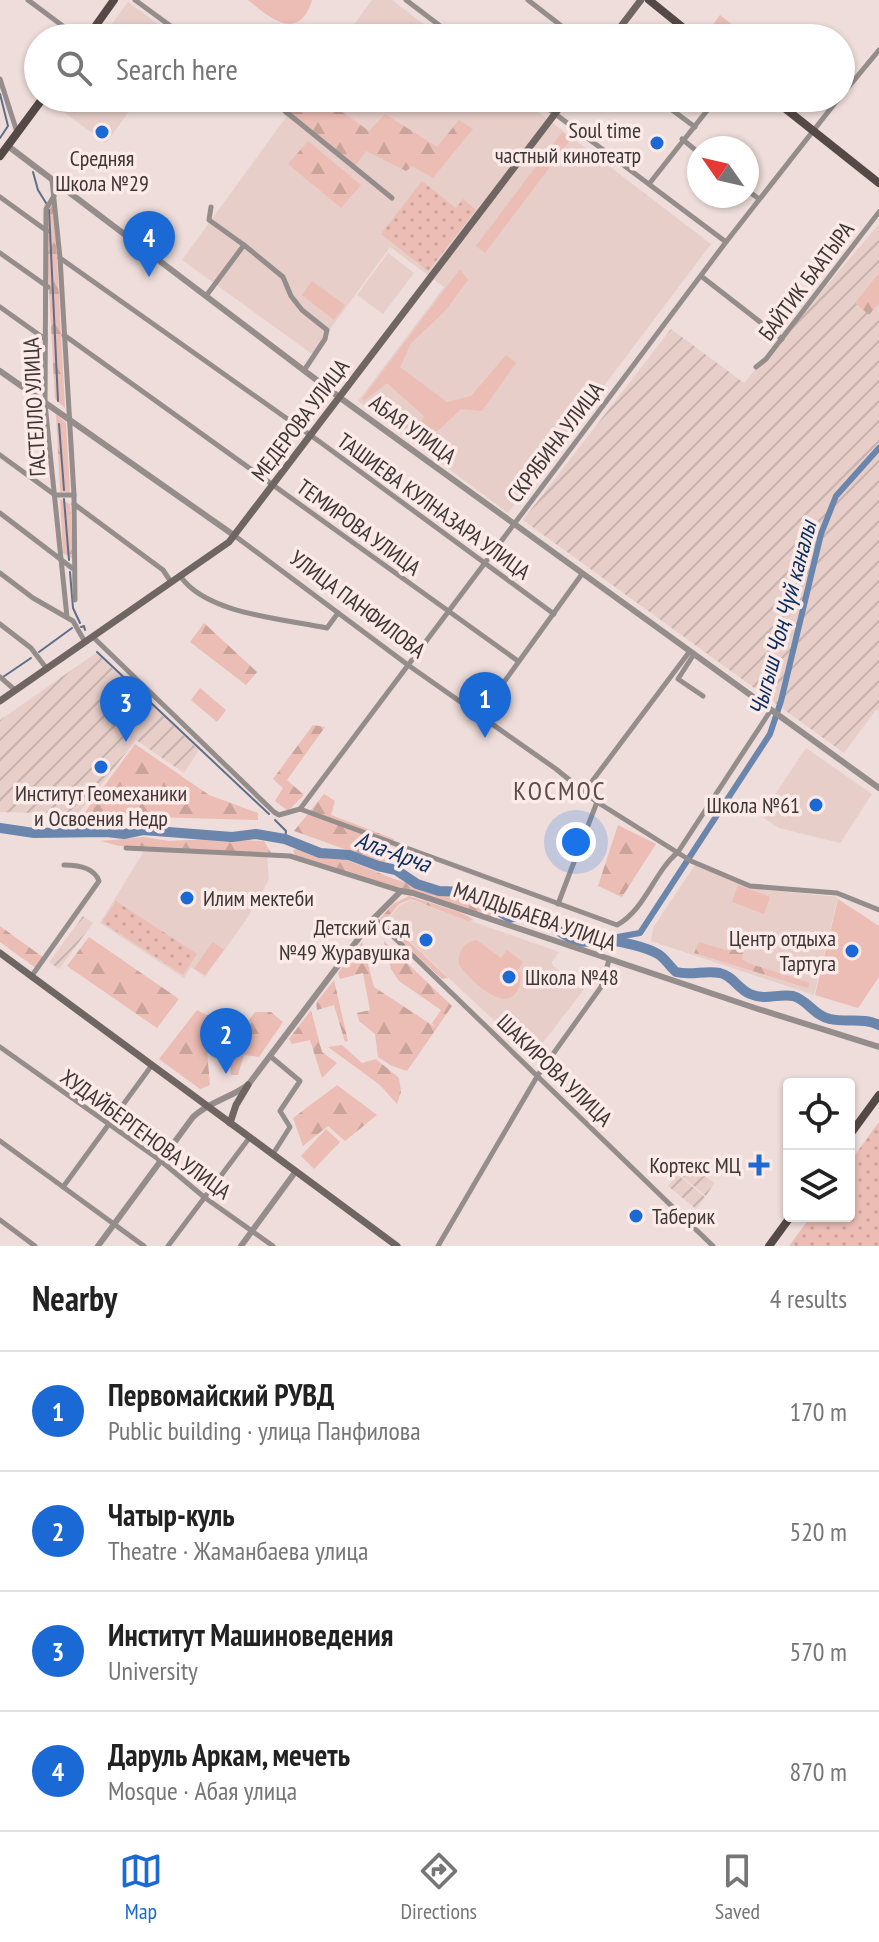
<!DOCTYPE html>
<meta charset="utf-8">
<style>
:root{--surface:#fff;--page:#f2f2f2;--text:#222;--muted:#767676;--line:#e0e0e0;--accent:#1b69d4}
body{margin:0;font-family:"PT Sans Narrow",sans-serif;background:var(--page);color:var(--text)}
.controls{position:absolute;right:24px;bottom:24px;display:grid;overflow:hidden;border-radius:8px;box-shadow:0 2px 6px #0004}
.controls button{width:72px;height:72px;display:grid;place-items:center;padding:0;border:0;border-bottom:2px solid var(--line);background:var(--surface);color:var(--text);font:40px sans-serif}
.compass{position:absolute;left:687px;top:136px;width:72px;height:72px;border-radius:50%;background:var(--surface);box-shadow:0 2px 6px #0004;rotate:304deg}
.you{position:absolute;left:576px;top:842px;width:28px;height:28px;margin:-20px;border:6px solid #fff;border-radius:50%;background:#1a73e8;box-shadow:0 0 0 12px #1a73e833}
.badge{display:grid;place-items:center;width:52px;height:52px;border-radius:50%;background:var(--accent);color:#fff;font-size:26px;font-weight:700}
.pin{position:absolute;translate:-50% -66px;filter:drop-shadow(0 2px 4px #0008)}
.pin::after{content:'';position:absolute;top:42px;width:28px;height:24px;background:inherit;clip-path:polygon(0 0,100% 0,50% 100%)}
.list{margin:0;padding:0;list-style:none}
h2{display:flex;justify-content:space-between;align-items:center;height:104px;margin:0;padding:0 32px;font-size:34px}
h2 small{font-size:26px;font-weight:400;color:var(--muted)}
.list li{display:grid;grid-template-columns:52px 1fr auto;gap:24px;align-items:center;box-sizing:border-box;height:120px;padding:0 32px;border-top:2px solid var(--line)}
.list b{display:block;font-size:30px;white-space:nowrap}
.list p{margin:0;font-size:26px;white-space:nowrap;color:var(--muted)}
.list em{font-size:26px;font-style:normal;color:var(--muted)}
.icon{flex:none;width:44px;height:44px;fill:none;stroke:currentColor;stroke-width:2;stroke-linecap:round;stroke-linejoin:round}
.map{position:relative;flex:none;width:879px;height:1246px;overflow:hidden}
.search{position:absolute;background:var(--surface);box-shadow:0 2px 6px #0004;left:24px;right:24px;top:24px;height:88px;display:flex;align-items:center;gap:20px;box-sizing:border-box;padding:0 28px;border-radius:44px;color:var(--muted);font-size:30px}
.sheet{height:584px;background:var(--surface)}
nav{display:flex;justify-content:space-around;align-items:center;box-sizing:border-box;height:112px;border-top:2px solid var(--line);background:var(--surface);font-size:22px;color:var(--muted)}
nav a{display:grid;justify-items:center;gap:4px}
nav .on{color:var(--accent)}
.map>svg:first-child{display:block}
.built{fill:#e7cec9}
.industrial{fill:url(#industrial-furrows)}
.grass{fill:#ebbdb4}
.forest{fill:url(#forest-firs)}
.park{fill:url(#park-dots)}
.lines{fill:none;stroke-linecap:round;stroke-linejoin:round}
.stream{stroke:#5d6e89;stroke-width:2}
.canal{stroke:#6b86ad;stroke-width:6}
.river{stroke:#6b86ad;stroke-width:10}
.minor{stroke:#948d8c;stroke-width:5}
.tertiary{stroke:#948d8c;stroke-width:6}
.secondary{stroke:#6f6563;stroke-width:7}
.primary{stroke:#554947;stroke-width:8}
.poi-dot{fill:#1b69d4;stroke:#fbeae7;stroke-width:3}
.labels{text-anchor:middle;stroke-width:7;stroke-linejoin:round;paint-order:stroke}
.poi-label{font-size:22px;fill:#3d3635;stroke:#fbeae7;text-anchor:end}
.street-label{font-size:22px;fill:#3d3635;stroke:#fbeae7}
.water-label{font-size:24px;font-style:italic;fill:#0a2d5f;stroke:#fbeae7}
.quarter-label{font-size:26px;letter-spacing:2px;fill:#5b4d4a;stroke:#fbeae7}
</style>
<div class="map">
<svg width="879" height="1246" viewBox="0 0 879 1246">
<defs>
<pattern id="industrial-furrows" width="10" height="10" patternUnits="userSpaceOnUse" patternTransform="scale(2)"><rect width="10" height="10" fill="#e7cec9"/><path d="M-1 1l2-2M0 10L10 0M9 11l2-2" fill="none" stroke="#c7b2ad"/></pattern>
<pattern id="forest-firs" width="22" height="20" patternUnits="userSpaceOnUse" patternTransform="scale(2)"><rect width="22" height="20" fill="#ebbdb4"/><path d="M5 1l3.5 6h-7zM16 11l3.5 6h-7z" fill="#caa39b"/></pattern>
<pattern id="park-dots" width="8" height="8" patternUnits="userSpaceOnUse" patternTransform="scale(2)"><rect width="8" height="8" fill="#ebbdb4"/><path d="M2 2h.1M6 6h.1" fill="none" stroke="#caa39b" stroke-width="1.8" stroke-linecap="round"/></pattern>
</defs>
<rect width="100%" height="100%" fill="#eeddda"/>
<!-- built -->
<g class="built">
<path d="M372 0H392L442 38H344Z"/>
<path d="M128 2 177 38H102Z"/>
<path d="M59 98H139L106 143 54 105Z"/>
<path d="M300 98H520L711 244 508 513 358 401 444 287 390 247 312 354 182 260Z"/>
<path d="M388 253 414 273 383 314 357 295Z"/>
<path d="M806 748 872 794 840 843 779 828 761 816Z"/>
<path d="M144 851 267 856 269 879 248 917 205 977 191 967 184 978 100 923Z"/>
<path d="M695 865 749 888 838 897 814 995 651 941 654 926Z"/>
<path d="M411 900 559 952 552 962 553 966 585 988 535 1053 499 1025 387 920 400 905Z"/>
</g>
<!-- industrial -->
<g class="industrial">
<path d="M879 224V711L876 710 844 753 523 520 671 329 744 383Z"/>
<path d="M96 653 199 750 184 773 136 740 78 814 0 812V720Z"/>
<path d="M83 916 93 923 59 969 49 962Z"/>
<path d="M687 1162 714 1183 706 1196 678 1173Z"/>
<path d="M677 1174 705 1197 696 1209 668 1186Z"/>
</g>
<!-- grass -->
<g class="grass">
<path d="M248 0H312C299 43 270 18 248 0Z"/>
<path d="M720 15 747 36 746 38H710L706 34Z"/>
<path d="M562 132 571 139 485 253 476 246Z"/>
<path d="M460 269 468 280 445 311 411 343 400 367 447 402 471 396 506 355 516 363 482 411 461 409 440 429 418 440 370 404 378 400 406 423 415 426 425 417 387 383 364 401 362 399Z"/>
<path d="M312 281 345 305 334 320 302 295Z"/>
<path d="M200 688 226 710 217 722 191 700Z"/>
<path d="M738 885 770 897 764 914 732 902Z"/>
<path d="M838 899 879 926V977L858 1008 815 995Z"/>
<path d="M477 940 501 958 507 950 523 962 517 971 521 974C521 981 520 987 516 993 501 1012 469 978 459 965 457 953 464 941 477 940Z"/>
<path d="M213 942 224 950 205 975 194 968Z"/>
<path d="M326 1129 340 1142 314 1169 301 1156Z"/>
</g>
<!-- forest -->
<g class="forest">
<path d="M295 98H323L369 131 385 114 437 147 459 120 473 129 433 178 412 166 406 171 366 151 354 167 283 114Z"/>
<path d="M308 141 361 185 341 208 288 164Z"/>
<path d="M54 203 65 408 55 399 44 204Z"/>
<path d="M879 273V303L869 315 855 303Z"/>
<path d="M56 414 66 423 70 492H60Z"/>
<path d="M60 499 70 504 73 559 63 553Z"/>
<path d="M204 623 257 672 246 685 190 642Z"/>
<path d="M313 725 325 727 287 780 304 795 288 811 275 801 283 788 273 779Z"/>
<path d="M135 744 209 795 258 813V820L83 815Z"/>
<path d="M324 794 335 801 331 815 394 839 384 863 294 831Z"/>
<path d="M618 825 656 844 622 897 598 886Z"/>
<path d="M144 837 169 841 209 839 264 841 271 853 119 846 101 841Z"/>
<path d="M300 848 318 855 342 858 394 879 458 898 494 914 493 917 296 858 293 850Z"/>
<path d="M409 896 462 913 474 920 468 921 411 899 399 904 386 920 448 978 442 979 379 920 393 904Z"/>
<path d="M0 926 44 958 37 969 0 942Z"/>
<path d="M89 937 179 999 157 1028 67 966Z"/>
<path d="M384 941 452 1006 407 1071 392 1066 378 1057 375 1034 359 1021 357 1013 370 1010 363 973 340 979 338 973 362 942 374 987 435 1027 432 1023 441 1010 399 981 391 969Z"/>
<path d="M699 942 729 951 732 947 744 948 742 959 748 963 810 983 808 988 694 953Z"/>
<path d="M334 980 348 1041 345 1042 334 1005 317 1010 316 1003Z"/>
<path d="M197 1010C212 1019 228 1018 243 1028L255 1012H271L283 1022 259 1057 244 1055 238 1075H231L229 1049 207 1051 210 1085 200 1089 159 1059Z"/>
<path d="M311 1010 322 1052 337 1063 322 1078 310 1040 292 1044 289 1039Z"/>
<path d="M342 1045 362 1063 376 1059 399 1078 401 1092 397 1104 380 1085 328 1047Z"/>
<path d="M337 1085 377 1115 345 1141 328 1126 303 1146 293 1118Z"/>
</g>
<!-- park -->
<g class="park">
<path d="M422 181 456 208 463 199 476 210 428 271 381 234Z"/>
<path d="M116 901 197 954 183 975 102 922Z"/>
<path d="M879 1122V1246H789L811 1216H849V1163Z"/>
</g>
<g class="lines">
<!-- stream -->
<g class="stream">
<path d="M0 94 8 126 0 138"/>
<path d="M33 172 38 190 46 203"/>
<path d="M49 210 58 401"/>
<path d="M59 424 64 490"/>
<path d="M64 499 69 560"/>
<path d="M70 572 73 608 80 623"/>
<path d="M81 627 84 626 85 630"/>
<path d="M39 652 72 628"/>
<path d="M97 652 269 814"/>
<path d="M3 677 31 658"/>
<path d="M275 820 286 831 285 839"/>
</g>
<!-- canal -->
<path class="canal" d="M606 939 640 933 770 734 781 701 821 534 836 496 879 448"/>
<!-- river -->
<path class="river" d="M0 828 34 833 107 832 124 834 143 830 232 837 256 834 285 839 320 853 349 855 378 866 396 870 417 884 439 891 468 892 510 918C542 904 550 932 577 941 589 944 598 938 609 940 623 942 646 947 658 954 665 958 670 967 676 972 691 976 705 970 720 973 733 976 738 989 750 994 766 1001 779 993 793 996 808 1000 814 1016 830 1019 847 1023 863 1017 879 1025"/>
<!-- minor -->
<g class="minor">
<path d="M28 0 79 38"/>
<path d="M135 0 187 38"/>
<path d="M406 0 456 38"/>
<path d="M528 0 577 38"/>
<path d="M0 79 17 132"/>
<path d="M841 96 879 50"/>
<path d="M269 98 392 198"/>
<path d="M534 98 726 242"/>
<path d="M656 98 695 127"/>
<path d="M282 108 290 98"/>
<path d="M682 139 699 153"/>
<path d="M52 180 60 258 74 495 75 600"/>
<path d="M649 184 717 98"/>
<path d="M747 190 759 199"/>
<path d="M54 196 46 209 45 404 67 617"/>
<path d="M0 197 47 231"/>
<path d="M211 207 209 220 244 245"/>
<path d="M0 253 48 287"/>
<path d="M60 258 320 442 554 614"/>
<path d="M701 276 782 339"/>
<path d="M206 296 244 245 283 277 291 296 302 310 327 330 325 339 305 369"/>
<path d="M0 307 45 339"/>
<path d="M64 335 518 661"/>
<path d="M756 367 766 359 879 212"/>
<path d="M0 455 55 495H74"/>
<path d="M74 504 163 570 171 582"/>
<path d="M0 513 72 568"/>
<path d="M235 536 408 665 556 769 597 802 691 861 750 886 837 893 879 910"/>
<path d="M0 573 33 598 73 621 85 642"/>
<path d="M181 577C207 614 284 619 327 628L338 613"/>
<path d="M0 624 31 648 47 669"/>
<path d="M93 637 274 812 279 815 300 809"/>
<path d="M694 654 678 679 703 696"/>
<path d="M0 677 15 690"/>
<path d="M481 714 582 574"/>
<path d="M584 792 690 651"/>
<path d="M300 809 726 242 839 98"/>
<path d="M300 809 617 925C645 910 654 872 678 852L771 710"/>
<path d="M126 848 290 856 401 891"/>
<path d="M558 904 597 802"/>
<path d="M374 918 713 1246"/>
<path d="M31 977 99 881C94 867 78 865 64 865"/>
<path d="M0 1047 161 1161 204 1197 273 1246"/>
<path d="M270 1056 300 1081 280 1111 290 1127 273 1154"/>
<path d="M0 1141 144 1246"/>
<path d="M63 1187 152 1065"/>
<path d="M0 1220 35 1246"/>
<path d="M168 1246 250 1137"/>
<path d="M438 1246 538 1075 601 987 609 960"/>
</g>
<!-- tertiary -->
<g class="tertiary">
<path d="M8 146 339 397 879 788"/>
<path d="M0 371 235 536"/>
<path d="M98 1246 193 1117C209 1102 230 1098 248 1085L374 918 401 891 413 893 755 1008 879 1047"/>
<path d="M241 1246 296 1171"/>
</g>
<!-- secondary -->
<g class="secondary">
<path d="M612 38 641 0"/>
<path d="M0 701 229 542 567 98"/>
<path d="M0 953 397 1246"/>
<path d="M230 1123 236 1105 248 1085"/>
</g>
<!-- primary -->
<g class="primary">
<path d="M649 0 696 38"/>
<path d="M87 38 114 0"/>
<path d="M772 98 879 183"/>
<path d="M0 156 43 98"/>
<path d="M849 1136 879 1095"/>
<path d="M769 1246 791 1216"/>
</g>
</g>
<!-- markers -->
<g class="poi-dot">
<circle cx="102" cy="132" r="8"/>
<circle cx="657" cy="143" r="8"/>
<circle cx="101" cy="767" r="8"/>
<circle cx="816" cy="805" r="8"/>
<circle cx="187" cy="898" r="8"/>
<circle cx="426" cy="940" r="8"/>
<circle cx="852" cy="951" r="8"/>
<circle cx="509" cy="977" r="8"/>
<path d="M755 1153h8v8h8v8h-8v8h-8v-8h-8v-8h8z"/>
<circle cx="636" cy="1216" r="8"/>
</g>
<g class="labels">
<!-- poi labels -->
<g class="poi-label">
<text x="641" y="138">Soul time<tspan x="641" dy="25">частный кинотеатр</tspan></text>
<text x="102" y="166" text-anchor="middle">Средняя<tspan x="102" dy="25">Школа №29</tspan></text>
<text x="101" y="801" text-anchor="middle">Институт Геомеханики<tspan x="101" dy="25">и Освоения Недр</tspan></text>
<text x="800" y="813">Школа №61</text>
<text x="203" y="906" text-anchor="start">Илим мектеби</text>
<text x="410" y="935">Детский Сад<tspan x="410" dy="25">№49 Журавушка</tspan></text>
<text x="836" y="946">Центр отдыха<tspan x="836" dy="25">Тартуга</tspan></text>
<text x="525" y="985" text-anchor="start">Школа №48</text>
<text x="741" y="1173">Кортекс МЦ</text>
<text x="652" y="1224" text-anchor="start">Таберик</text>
</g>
<!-- street labels -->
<g class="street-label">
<text transform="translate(806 281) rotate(-53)" y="8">БАЙТИК БААТЫРА</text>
<text transform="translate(34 407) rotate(-93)" y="8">ГАСТЕЛЛО УЛИЦА</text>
<text transform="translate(300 420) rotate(-53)" y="8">МЕДЕРОВА УЛИЦА</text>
<text transform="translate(413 429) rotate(36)" y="8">АБАЯ УЛИЦА</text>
<text transform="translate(555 442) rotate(-53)" y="8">СКРЯБИНА УЛИЦА</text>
<text transform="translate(434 506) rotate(36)" y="8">ТАШИЕВА КУЛНАЗАРА УЛИЦА</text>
<text transform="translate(359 527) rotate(36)" y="8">ТЕМИРОВА УЛИЦА</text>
<text transform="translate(358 604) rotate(37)" y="8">УЛИЦА ПАНФИЛОВА</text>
<text transform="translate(535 916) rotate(19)" y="8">МАЛДЫБАЕВА УЛИЦА</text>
<text transform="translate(555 1070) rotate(44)" y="8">ШАКИРОВА УЛИЦА</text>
<text transform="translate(146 1134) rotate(36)" y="8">ХУДАЙБЕРГЕНОВА УЛИЦА</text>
</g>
<!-- water labels -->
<g class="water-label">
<text transform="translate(783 618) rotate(-75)" y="8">Чыгыш Чоң Чүй каналы</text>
<text transform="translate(393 852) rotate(20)" y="8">Ала-Арча</text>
</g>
<!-- quarter labels -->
<g class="quarter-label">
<text x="560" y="800">КОСМОС</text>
</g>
</g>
</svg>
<div class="controls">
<button><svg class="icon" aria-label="locate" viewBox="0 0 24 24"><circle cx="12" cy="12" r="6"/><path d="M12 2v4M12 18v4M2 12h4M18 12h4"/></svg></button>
<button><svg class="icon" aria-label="layers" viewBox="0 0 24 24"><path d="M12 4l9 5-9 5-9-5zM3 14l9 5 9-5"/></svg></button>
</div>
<svg class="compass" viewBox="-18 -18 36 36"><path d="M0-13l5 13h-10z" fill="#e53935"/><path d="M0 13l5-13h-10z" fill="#767676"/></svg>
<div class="you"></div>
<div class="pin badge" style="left:485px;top:738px">1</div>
<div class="pin badge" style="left:226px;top:1074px">2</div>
<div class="pin badge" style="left:126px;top:742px">3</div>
<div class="pin badge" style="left:149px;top:277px">4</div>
<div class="search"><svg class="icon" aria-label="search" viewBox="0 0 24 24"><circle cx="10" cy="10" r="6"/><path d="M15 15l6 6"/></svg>Search here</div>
</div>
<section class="sheet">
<h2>Nearby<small>4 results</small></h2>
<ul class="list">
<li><span class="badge">1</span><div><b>Первомайский РУВД</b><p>Public building · улица Панфилова</p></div><em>170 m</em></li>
<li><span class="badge">2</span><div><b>Чатыр-куль</b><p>Theatre · Жаманбаева улица</p></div><em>520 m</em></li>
<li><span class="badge">3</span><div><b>Институт Машиноведения</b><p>University</p></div><em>570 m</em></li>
<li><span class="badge">4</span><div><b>Даруль Аркам, мечеть</b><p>Mosque · Абая улица</p></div><em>870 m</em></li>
</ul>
</section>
<nav>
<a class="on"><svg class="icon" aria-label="map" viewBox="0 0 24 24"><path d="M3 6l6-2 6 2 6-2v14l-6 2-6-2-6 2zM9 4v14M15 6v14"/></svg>Map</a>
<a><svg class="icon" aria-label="directions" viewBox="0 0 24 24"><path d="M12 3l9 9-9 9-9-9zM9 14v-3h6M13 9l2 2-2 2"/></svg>Directions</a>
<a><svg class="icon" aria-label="saved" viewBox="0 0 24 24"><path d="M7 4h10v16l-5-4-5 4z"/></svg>Saved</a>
</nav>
